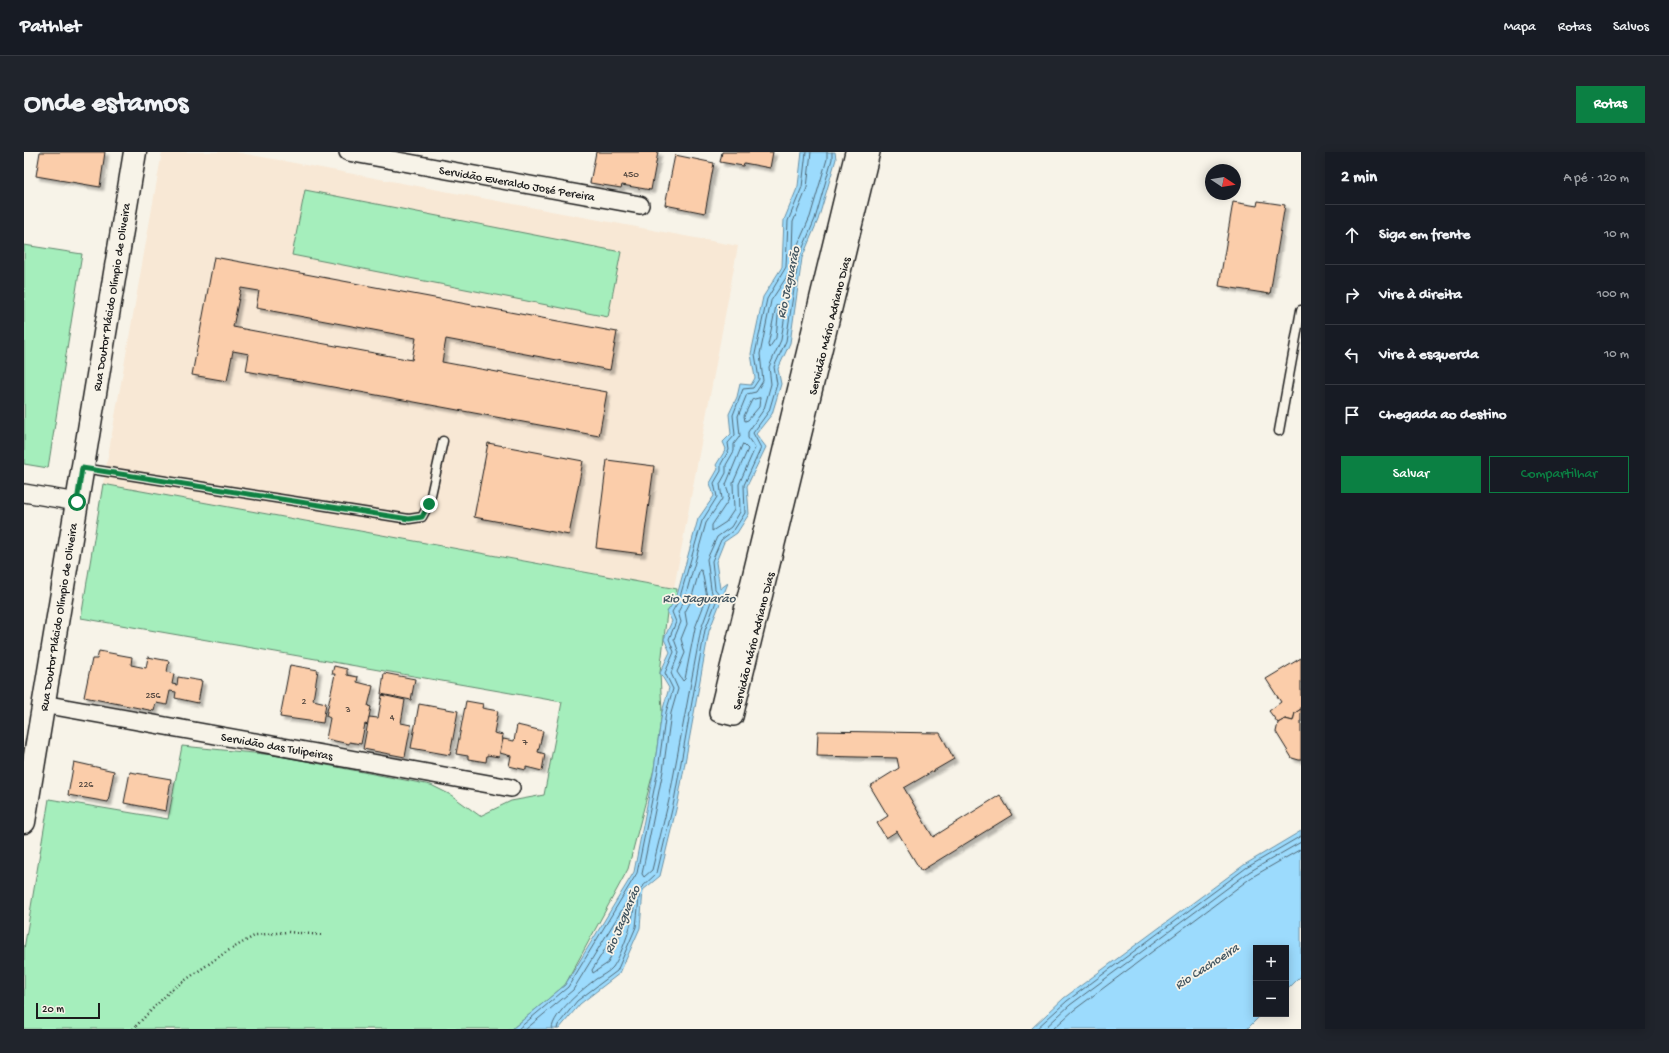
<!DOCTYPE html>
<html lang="pt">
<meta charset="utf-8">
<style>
:root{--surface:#171b24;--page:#20242c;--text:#f1f3f6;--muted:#9ea1a6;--line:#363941;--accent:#0b8043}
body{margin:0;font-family:"Gochi Hand",sans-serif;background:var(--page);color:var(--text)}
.controls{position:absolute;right:12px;bottom:12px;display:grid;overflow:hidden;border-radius:0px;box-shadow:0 2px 10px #0003}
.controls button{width:36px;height:36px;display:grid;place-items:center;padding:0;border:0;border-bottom:1px solid var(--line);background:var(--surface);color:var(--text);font:20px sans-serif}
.compass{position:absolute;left:1181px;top:12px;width:36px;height:36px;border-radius:50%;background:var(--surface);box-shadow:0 2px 10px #0003;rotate:102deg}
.scale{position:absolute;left:12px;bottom:10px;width:64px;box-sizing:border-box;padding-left:4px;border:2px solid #1c1c1c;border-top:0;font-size:11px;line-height:14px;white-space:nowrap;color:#1c1c1c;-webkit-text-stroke:3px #f7f3e8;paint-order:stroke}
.stop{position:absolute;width:12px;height:12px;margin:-9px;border:3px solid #0b8043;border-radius:50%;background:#fff}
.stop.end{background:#0b8043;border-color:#fff;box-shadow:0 1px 4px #0008}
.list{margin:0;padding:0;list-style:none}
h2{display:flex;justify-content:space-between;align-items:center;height:52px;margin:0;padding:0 16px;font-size:17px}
h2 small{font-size:13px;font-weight:400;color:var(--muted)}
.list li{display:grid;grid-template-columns:26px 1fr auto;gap:12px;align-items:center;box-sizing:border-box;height:60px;padding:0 16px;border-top:1px solid var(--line)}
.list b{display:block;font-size:15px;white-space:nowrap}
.list em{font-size:13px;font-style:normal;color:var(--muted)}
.actions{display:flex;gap:8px;padding:12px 16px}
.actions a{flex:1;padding:9px 0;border:1px solid var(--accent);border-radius:0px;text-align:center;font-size:14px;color:var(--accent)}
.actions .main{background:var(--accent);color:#fff}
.icon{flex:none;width:22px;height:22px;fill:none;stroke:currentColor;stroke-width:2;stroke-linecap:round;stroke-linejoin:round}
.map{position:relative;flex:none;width:1277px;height:877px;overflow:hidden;border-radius:0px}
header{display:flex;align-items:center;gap:24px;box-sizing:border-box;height:56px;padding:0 20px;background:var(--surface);border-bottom:1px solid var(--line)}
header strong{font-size:19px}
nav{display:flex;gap:22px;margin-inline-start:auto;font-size:14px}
.intro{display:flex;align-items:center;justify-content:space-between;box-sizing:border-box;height:96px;padding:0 24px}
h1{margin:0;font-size:28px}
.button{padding:10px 18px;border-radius:0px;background:var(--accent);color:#fff;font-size:14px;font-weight:700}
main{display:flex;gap:24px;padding:0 24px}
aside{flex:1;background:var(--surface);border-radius:0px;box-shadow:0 2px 10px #0003}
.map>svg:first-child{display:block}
.built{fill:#f8e8d5}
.green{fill:#a5eebc;stroke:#60856c}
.water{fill:#9cdbfd;stroke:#698fa3}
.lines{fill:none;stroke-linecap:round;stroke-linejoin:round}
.shore{stroke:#4f6876;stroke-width:1}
.building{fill:#fbcdaa;stroke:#1c1c1c;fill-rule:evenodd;filter:url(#shadow)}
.service-casing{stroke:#1c1c1c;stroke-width:11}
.minor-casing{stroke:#1c1c1c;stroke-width:20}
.secondary-casing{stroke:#1c1c1c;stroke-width:25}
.path{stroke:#1c1c1c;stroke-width:2.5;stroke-dasharray:1 3;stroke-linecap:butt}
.service{stroke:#f7f3e8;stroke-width:8}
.minor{stroke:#f7f3e8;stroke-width:17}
.secondary{stroke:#f7f3e8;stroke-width:22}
.route{stroke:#0b8043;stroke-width:5}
.labels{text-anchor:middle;stroke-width:3.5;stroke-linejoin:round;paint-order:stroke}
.number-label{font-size:10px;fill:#544840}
.street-label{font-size:12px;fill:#1c1c1c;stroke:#f7f3e8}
.water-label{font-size:13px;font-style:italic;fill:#425560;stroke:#f7f3e8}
</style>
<header>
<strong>Pathlet</strong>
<nav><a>Mapa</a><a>Rotas</a><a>Salvos</a></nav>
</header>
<div class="intro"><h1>Onde estamos</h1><a class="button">Rotas</a></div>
<main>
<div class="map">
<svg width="1277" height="877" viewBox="0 0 1277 877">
<defs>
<filter id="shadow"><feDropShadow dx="3.5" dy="3.5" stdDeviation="1" flood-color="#0004"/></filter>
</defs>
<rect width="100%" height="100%" fill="#f7f3e8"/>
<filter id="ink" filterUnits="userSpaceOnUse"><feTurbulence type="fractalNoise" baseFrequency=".025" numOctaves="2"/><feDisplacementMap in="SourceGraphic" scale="8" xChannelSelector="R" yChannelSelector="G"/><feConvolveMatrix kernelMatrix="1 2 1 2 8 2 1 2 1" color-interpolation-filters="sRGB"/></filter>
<g filter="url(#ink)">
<!-- built -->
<path class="built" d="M138 0H211L714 94 650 436 79 332Z"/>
<!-- green -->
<g class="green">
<path d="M281 38 597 100 584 165 268 103Z"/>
<path d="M0 93 58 102 24 316 0 312Z"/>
<path d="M79 332 653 437 652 447 643 460 636 521 638 560 630 617 604 717 541 833 488 877H0V797L25 647 144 667 158 594 250 603 407 633 427 643 456 664 487 649 520 643 538 550 57 466Z"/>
</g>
<!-- water -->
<g class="water">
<path d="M778 0H811L812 7 794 68 778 106 766 191 754 217 757 232 748 262 732 282 742 295 723 334 725 362 713 381 700 390 692 410 696 437 704 431 685 479 654 649 636 724 619 738 616 776 596 821 556 852 535 877H488L541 833 610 720 630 617 638 560 645 536 636 521 646 500 640 487 648 469 643 460 652 447 674 367 690 344 686 331 694 317 692 313 702 297 699 290 707 282 705 262 713 245 716 232 727 233 731 226 727 202 739 145 758 115 760 68 774 34Z"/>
<path d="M1277 679V824L1262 839V796H1232V862H1238L1223 877H1007L1040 846 1220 713Z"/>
</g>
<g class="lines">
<!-- shore -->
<g class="shore">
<path d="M787 0 783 36 769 70 768 98 769 100 771 99 786 65 803 7V0"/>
<path d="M765 122 767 125 757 188 745 215 747 232 740 257 724 280V286L731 296 715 332 716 360 707 375 693 385 683 407 687 437 689 444 677 477 645 648 628 718 620 725 618 722 639 619 647 561 654 537 647 521 655 501 650 487 657 470 654 460 660 449 682 371 698 347 696 332 702 321V313L710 299V292L716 284 714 264 723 242 732 240 739 229 736 202 747 149Z"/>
<path d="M755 153 752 186 745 196 744 193 752 154Z"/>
<path d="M736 246 735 255 724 268 721 269 720 264 728 248Z"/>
<path d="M719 292 724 297 709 331 710 358 702 370 688 379V373L704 349 705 342 702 333Z"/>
<path d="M676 418 678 419 683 445 671 476 661 527 659 529 653 520 661 501 657 487 663 472 661 460 666 451Z"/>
<path d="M600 769 601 772 584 811 569 821 568 818 598 770Z"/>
<path d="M494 877 544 835 613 721 634 618 642 560 649 537 641 521 650 500 645 487 652 470 648 460 655 448 678 369 693 345 690 331 697 319V312L705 298 704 291 711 283 709 263 719 237 729 236 735 227 731 202 743 147 762 115 764 69 778 35 782 0"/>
<path d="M502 877 549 838 607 743 609 742C615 757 598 802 589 815 585 820 577 824 572 827 560 836 528 862 528 877"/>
<path d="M533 877 534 873 553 849 593 819 612 775 616 737 633 721 650 649 681 478 695 442 691 437 688 409 697 388 710 378 721 361 720 333 737 296 729 281 745 259 753 232 750 215 762 189 775 105 791 67 808 7V0"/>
<path d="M1012 877 1043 849 1222 716 1277 684"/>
<path d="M1020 877 1046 853 1225 720 1277 690"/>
<path d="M1029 877 1050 858 1228 725 1277 697"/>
</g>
</g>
<!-- building -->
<g class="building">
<path d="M16 0H81L76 35 12 24Z"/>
<path d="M572 0H634L627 38 598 33 597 36 566 31Z"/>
<path d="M698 0H749L746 16 720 11 719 14 696 10Z"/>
<path d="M651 3 690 11 681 61 641 53Z"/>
<path d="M1234 49 1261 53 1246 142 1195 134 1209 50 1233 54Z"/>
<path d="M190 105 593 180 586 218 422 187 418 210 583 240 575 284 222 219 225 202 209 199 203 229 168 223ZM217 136 235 139 232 156 392 186 388 208 209 175Z"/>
<path d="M464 291 559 309 545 383 450 365Z"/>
<path d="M583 308 630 314 618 402 572 396Z"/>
<path d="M75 499 108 505 107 513 122 516 124 505 145 509 143 520 150 522 148 532 153 533 154 525 178 529 174 551 151 546 152 540 146 539 143 553 132 551 130 559 60 545 68 507H73Z"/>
<path d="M1277 506V557L1271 561 1269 569 1261 567 1254 571 1245 559 1257 550 1242 527Z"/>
<path d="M266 513 294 518 289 548 302 551 299 571 256 565Z"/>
<path d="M310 514 323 517V523L334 525 333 530 349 534 344 554 347 555 345 565 344 573 341 572 337 592 325 590V592L302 587 306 566 302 564 311 522H308Z"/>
<path d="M360 521 391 527 387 548 357 542Z"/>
<path d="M358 543 381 548 377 571 387 573 381 605 339 597 345 565 354 566Z"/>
<path d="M442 549 459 552 458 556 474 559 470 581 479 583 475 605 463 603 462 610 444 607V604L432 602Z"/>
<path d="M395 552 434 559 426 603 387 596Z"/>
<path d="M1277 557V608H1275L1268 606 1252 580 1254 571 1261 567 1269 569 1271 561Z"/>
<path d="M493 573 519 579 514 600 521 602 518 619 502 615V618L485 614 487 604 476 601 479 587 490 589Z"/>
<path d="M794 579 916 581 930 607 880 636 909 685 976 643 988 663 897 719 873 679 862 686 853 671 864 664 846 634 875 616 873 606 793 604Z"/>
<path d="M50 610 90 619 84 650 44 643Z"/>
<path d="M106 620 147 627 142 659 100 651Z"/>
</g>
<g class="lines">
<defs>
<g id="service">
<path d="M1255 279 1277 158"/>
<path d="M59 316 385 367 398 365 405 352 419 289"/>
</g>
<g id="minor">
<path d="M324 0 616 53"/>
<path d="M830 0 694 561 710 565 847 0"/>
<path d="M0 341 53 350"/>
<path d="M19 552 487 636"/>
</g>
<path id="secondary" d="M0 670 111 0"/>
</defs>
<!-- service casing -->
<use href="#service" class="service-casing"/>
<!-- minor casing -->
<use href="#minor" class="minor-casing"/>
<!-- secondary casing -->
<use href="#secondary" class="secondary-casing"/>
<!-- path -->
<path class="path" d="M109 877 147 838 202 800 232 783 264 780 299 783"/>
<!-- service -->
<use href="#service" class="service"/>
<!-- minor -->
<use href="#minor" class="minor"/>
<!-- secondary -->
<use href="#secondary" class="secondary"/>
</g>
</g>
<g class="lines" filter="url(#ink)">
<!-- route -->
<path class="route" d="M53 350 58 316 385 367 398 365 405 352"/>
</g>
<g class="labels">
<!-- number labels -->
<g class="number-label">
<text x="607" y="25">450</text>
<text x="129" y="546">256</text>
<text x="280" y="552">2</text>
<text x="324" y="560">3</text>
<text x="368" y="568">4</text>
<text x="501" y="593">7</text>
<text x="62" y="635">226</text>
</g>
<!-- street labels -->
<g class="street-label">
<text transform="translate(493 31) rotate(10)" y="4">Servidão Everaldo José Pereira</text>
<text transform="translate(87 145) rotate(-81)" y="4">Rua Doutor Plácido Olímpio de Oliveira</text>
<text transform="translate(805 174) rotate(-76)" y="4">Servidão Mário Adriano Dias</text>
<text transform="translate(34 465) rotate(-81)" y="4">Rua Doutor Plácido Olímpio de Oliveira</text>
<text transform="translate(729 489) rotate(-76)" y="4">Servidão Mário Adriano Dias</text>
<text transform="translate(253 594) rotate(10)" y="4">Servidão das Tulipeiras</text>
</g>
<!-- water labels -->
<g class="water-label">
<text transform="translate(763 130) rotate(-78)" y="5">Rio Jaguarão</text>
<text x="675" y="450">Rio Jaguarão</text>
<text transform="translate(597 767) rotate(-67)" y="5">Rio Jaguarão</text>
<text transform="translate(1182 813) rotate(-33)" y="5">Rio Cachoeira</text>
</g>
</g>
</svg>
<div class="controls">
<button>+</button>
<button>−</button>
</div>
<svg class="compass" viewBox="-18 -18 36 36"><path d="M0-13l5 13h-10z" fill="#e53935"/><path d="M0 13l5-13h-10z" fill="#9ea1a6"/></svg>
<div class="scale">20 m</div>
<div class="stop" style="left:53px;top:350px"></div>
<div class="stop end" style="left:405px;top:352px"></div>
</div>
<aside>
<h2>2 min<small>A pé · 120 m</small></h2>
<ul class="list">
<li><svg class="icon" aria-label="ahead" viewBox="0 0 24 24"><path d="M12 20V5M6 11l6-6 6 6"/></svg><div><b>Siga em frente</b></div><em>10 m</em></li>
<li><svg class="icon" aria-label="right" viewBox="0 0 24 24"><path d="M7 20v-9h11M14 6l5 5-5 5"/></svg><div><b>Vire à direita</b></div><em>100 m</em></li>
<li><svg class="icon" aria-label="left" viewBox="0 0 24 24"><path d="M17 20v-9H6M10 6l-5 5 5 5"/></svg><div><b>Vire à esquerda</b></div><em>10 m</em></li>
<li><svg class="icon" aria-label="arrive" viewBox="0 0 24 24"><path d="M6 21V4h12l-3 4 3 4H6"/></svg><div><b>Chegada ao destino</b></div></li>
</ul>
<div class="actions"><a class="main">Salvar</a><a>Compartilhar</a></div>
</aside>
</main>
